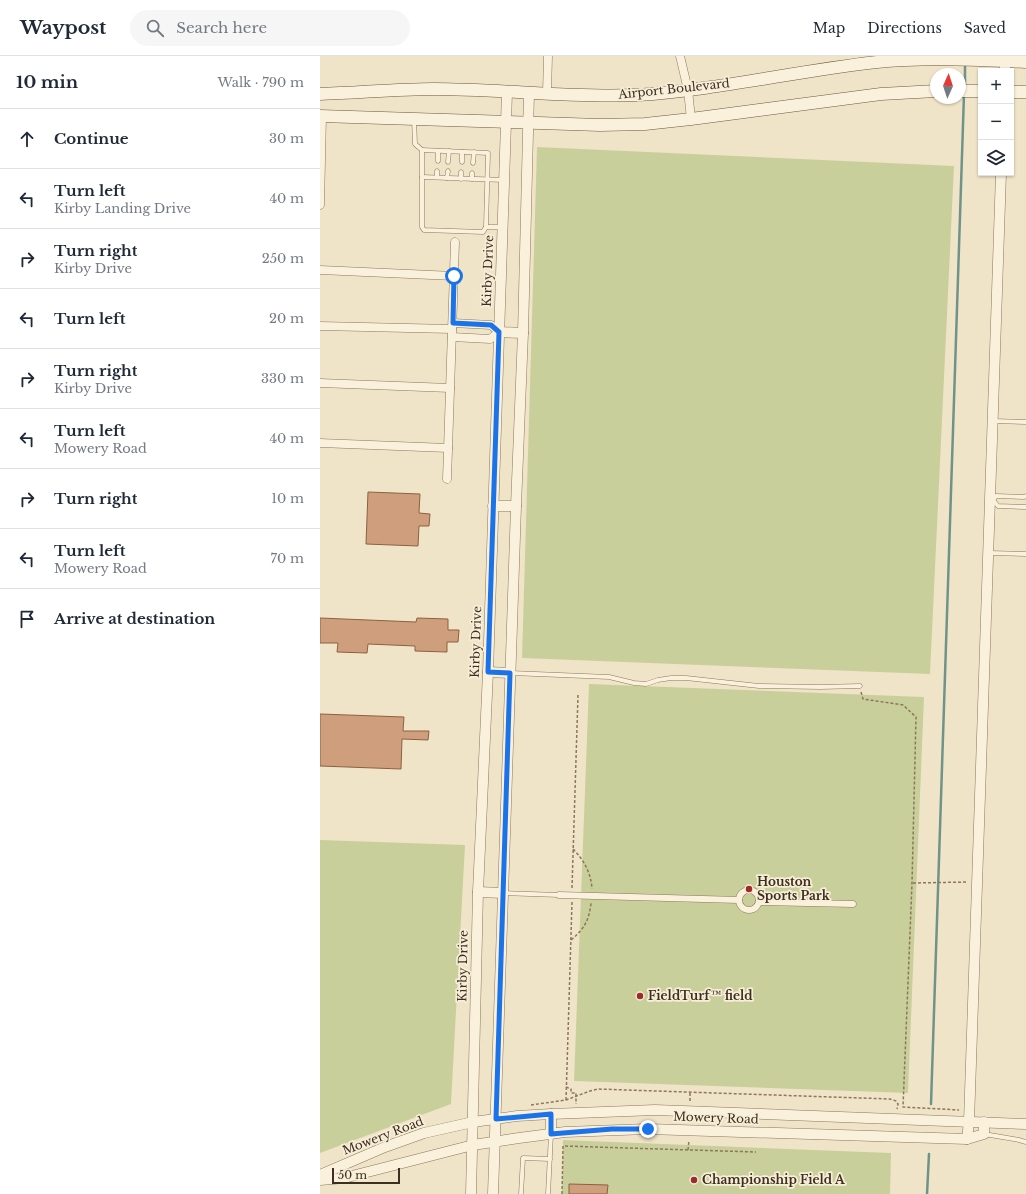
<!DOCTYPE html>
<meta charset="utf-8">
<style>
:root{--surface:#fff;--page:#f6f6f7;--text:#1f2937;--muted:#747a83;--line:#e0e1e3}
body{margin:0;font-family:"Libre Baskerville",serif;background:var(--page);color:var(--text)}
.controls{position:absolute;right:12px;top:12px;display:grid;overflow:hidden;border-radius:0px;box-shadow:0 1px 3px #0004}
.controls button{width:36px;height:36px;display:grid;place-items:center;padding:0;border:0;border-bottom:1px solid var(--line);background:var(--surface);color:var(--text);font:20px sans-serif}
.compass{position:absolute;left:610px;top:12px;width:36px;height:36px;border-radius:50%;background:var(--surface);box-shadow:0 1px 3px #0004;rotate:3deg}
.scale{position:absolute;left:12px;bottom:10px;width:68px;box-sizing:border-box;padding-left:4px;border:2px solid #3d2e20;border-top:0;font-size:11px;line-height:14px;white-space:nowrap;color:#3d2e20;-webkit-text-stroke:3px #f7eed8;paint-order:stroke}
.stop{position:absolute;width:12px;height:12px;margin:-9px;border:3px solid #1a73e8;border-radius:50%;background:#fff}
.stop.end{background:#1a73e8;border-color:#fff;box-shadow:0 1px 4px #0008}
.list{margin:0;padding:0;list-style:none}
h2{display:flex;justify-content:space-between;align-items:center;height:52px;margin:0;padding:0 16px;font-size:17px}
h2 small{font-size:13px;font-weight:400;color:var(--muted)}
.list li{display:grid;grid-template-columns:26px 1fr auto;gap:12px;align-items:center;box-sizing:border-box;height:60px;padding:0 16px;border-top:1px solid var(--line)}
.list b{display:block;font-size:15px;white-space:nowrap}
.list p{margin:0;font-size:13px;white-space:nowrap;color:var(--muted)}
.list em{font-size:13px;font-style:normal;color:var(--muted)}
.icon{flex:none;width:22px;height:22px;fill:none;stroke:currentColor;stroke-width:2;stroke-linecap:round;stroke-linejoin:round}
.map{position:relative;flex:none;width:706px;height:1138px;overflow:hidden}
header{display:flex;align-items:center;gap:24px;box-sizing:border-box;height:56px;padding:0 20px;background:var(--surface);border-bottom:1px solid var(--line)}
header strong{font-size:19px}
nav{display:flex;gap:22px;margin-inline-start:auto;font-size:14px}
.search{width:280px;height:36px;background:var(--page);display:flex;align-items:center;gap:10px;box-sizing:border-box;padding:0 14px;border-radius:22px;color:var(--muted);font-size:15px}
main{display:flex}
aside{flex:1;background:var(--surface)}
.map>svg:first-child{display:block}
.green{fill:#c9cf9b}
.lines{fill:none;stroke-linecap:round;stroke-linejoin:round}
.stream{stroke:#6f938a;stroke-width:2.5}
.building{fill:#cf9f7d;stroke:#8d5f41}
.service-casing{stroke:#8d765c;stroke-width:5}
.pedestrian-casing{stroke:#8d765c;stroke-width:7}
.minor-casing{stroke:#8d765c;stroke-width:9}
.tertiary-casing{stroke:#8d765c;stroke-width:11}
.secondary-casing{stroke:#6f573f;stroke-width:13}
.path{stroke:#8d765c;stroke-width:1.5;stroke-dasharray:3 2;stroke-linecap:butt}
.service{stroke:#faf1dc;stroke-width:4}
.pedestrian{stroke:#faf1dc;stroke-width:6}
.minor{stroke:#faf1dc;stroke-width:8}
.tertiary{stroke:#faf1dc;stroke-width:10}
.secondary{stroke:#faf1dc;stroke-width:12}
.route{stroke:#1a73e8;stroke-width:5}
.poi-dot{fill:#9e2a2b;stroke:#f7eed8;stroke-width:1.5}
.labels{text-anchor:middle;stroke-width:3.5;stroke-linejoin:round;paint-order:stroke}
.street-label{font-size:12px;fill:#3d2e20;stroke:#f7eed8}
.poi-label{font-size:12px;font-weight:bold;fill:#3d2e20;stroke:#f7eed8;text-anchor:start}
</style>
<header>
<strong>Waypost</strong>
<div class="search"><svg class="icon" aria-label="search" viewBox="0 0 24 24"><circle cx="10" cy="10" r="6"/><path d="M15 15l6 6"/></svg>Search here</div>
<nav><a>Map</a><a>Directions</a><a>Saved</a></nav>
</header>
<main>
<aside>
<h2>10 min<small>Walk · 790 m</small></h2>
<ul class="list">
<li><svg class="icon" aria-label="ahead" viewBox="0 0 24 24"><path d="M12 20V5M6 11l6-6 6 6"/></svg><div><b>Continue</b></div><em>30 m</em></li>
<li><svg class="icon" aria-label="left" viewBox="0 0 24 24"><path d="M17 20v-9H6M10 6l-5 5 5 5"/></svg><div><b>Turn left</b><p>Kirby Landing Drive</p></div><em>40 m</em></li>
<li><svg class="icon" aria-label="right" viewBox="0 0 24 24"><path d="M7 20v-9h11M14 6l5 5-5 5"/></svg><div><b>Turn right</b><p>Kirby Drive</p></div><em>250 m</em></li>
<li><svg class="icon" aria-label="left" viewBox="0 0 24 24"><path d="M17 20v-9H6M10 6l-5 5 5 5"/></svg><div><b>Turn left</b></div><em>20 m</em></li>
<li><svg class="icon" aria-label="right" viewBox="0 0 24 24"><path d="M7 20v-9h11M14 6l5 5-5 5"/></svg><div><b>Turn right</b><p>Kirby Drive</p></div><em>330 m</em></li>
<li><svg class="icon" aria-label="left" viewBox="0 0 24 24"><path d="M17 20v-9H6M10 6l-5 5 5 5"/></svg><div><b>Turn left</b><p>Mowery Road</p></div><em>40 m</em></li>
<li><svg class="icon" aria-label="right" viewBox="0 0 24 24"><path d="M7 20v-9h11M14 6l5 5-5 5"/></svg><div><b>Turn right</b></div><em>10 m</em></li>
<li><svg class="icon" aria-label="left" viewBox="0 0 24 24"><path d="M17 20v-9H6M10 6l-5 5 5 5"/></svg><div><b>Turn left</b><p>Mowery Road</p></div><em>70 m</em></li>
<li><svg class="icon" aria-label="arrive" viewBox="0 0 24 24"><path d="M6 21V4h12l-3 4 3 4H6"/></svg><div><b>Arrive at destination</b></div></li>
</ul>
</aside>
<div class="map">
<svg width="706" height="1138" viewBox="0 0 706 1138">
<rect width="100%" height="100%" fill="#f0e4c8"/>
<!-- green -->
<g class="green">
<path d="M217 91 634 110 610 618 202 602Z"/>
<path d="M269 628 604 641 588 1037 254 1025Z"/>
<path d="M0 784 145 789 131 1048 0 1097Z"/>
<path d="M243 1084 571 1097 570 1138H242Z"/>
</g>
<g class="lines">
<!-- stream -->
<g class="stream">
<path d="M645 31V6"/>
<path d="M611 1048 644 38"/>
<path d="M607 1138 609 1098"/>
</g>
</g>
<!-- building -->
<g class="building">
<path d="M48 436 100 438 99 457 110 458 109 470H99L98 490 46 488Z"/>
<path d="M0 562 96 566 97 562 128 563V574H139L138 586H127V596L95 595V590L48 588 47 597 17 596 18 587H0Z"/>
<path d="M0 658 84 661 83 675H109L108 684 82 683 81 713 0 710Z"/>
<path d="M249 1128 288 1129 287 1138H249Z"/>
</g>
<g class="lines">
<defs>
<g id="service">
<path d="M94 63 95 88 102 94V171L104 174 163 176 166 171H182"/>
<path d="M102 94 168 97 166 171"/>
<path d="M118 105V95"/>
<path d="M128 106 129 95"/>
<path d="M142 106V96"/>
<path d="M153 107 154 96"/>
<path d="M102 121 184 124"/>
<path d="M117 121V115"/>
<path d="M127 122 128 115"/>
<path d="M141 123V116"/>
<path d="M152 123V117"/>
<path d="M674 365 706 366"/>
<path d="M671 444H673L678 450 706 451"/>
<path d="M673 444 676 440 704 441 706 440"/>
<path d="M669 497 706 498"/>
<path d="M191 617 289 621 314 627 326 628 338 624 351 622H366L439 630 500 631 540 630"/>
<path d="M184 837 239 839"/>
<path d="M664 1078 699 1084 706 1086"/>
<path d="M201 1138 203 1102 230 1103"/>
<path d="M228 1138 231 1078"/>
</g>
<g id="pedestrian">
<circle cx="429" cy="844" r="10"/>
<path d="M239 839 419 844"/>
<path d="M439 846 533 848"/>
</g>
<g id="minor">
<path d="M360 0 368 34 371 63"/>
<path d="M227 37 228 0"/>
<path d="M0 149 2 60"/>
<path d="M0 214 134 220"/>
<path d="M0 270 132 273"/>
<path d="M132 281 170 283 179 276 171 269 133 267"/>
<path d="M0 327 130 332"/>
<path d="M0 387 128 392"/>
<path d="M127 423 135 186"/>
</g>
<g id="tertiary">
<path d="M685 15V5"/>
<path d="M179 276 203 277"/>
<path d="M173 450H196"/>
<path d="M168 616 190 617"/>
<path d="M158 836 183 837"/>
<path d="M231 1078V1058"/>
<path d="M647 1083 649 1066 681 117"/>
<path d="M0 1119 65 1091 104 1077 153 1066 197 1060 231 1058 335 1054 706 1068"/>
<path d="M0 1124 24 1122 153 1089 199 1082 245 1076 328 1073 647 1083 664 1078V1066"/>
<path d="M151 1138 158 836 168 616 187 36"/>
<path d="M173 1138 196 450 203 277 209 37"/>
</g>
<g id="secondary">
<path d="M640 35H661"/>
<path d="M691 36H706"/>
<path d="M0 38C38 37 76 33 114 33 181 33 249 42 317 39 397 34 476 15 557 6 606 1 656 4 706 6"/>
<path d="M0 60 280 69 325 68 371 63 561 38 616 35"/>
</g>
</defs>
<!-- service casing -->
<use href="#service" class="service-casing"/>
<!-- pedestrian casing -->
<use href="#pedestrian" class="pedestrian-casing"/>
<!-- minor casing -->
<use href="#minor" class="minor-casing"/>
<!-- tertiary casing -->
<use href="#tertiary" class="tertiary-casing"/>
<!-- secondary casing -->
<use href="#secondary" class="secondary-casing"/>
<!-- path -->
<g class="path">
<path d="M541 636 543 643 583 649 596 661 592 827 583 1051 639 1054"/>
<path d="M253 793C264 804 271 817 272 833"/>
<path d="M593 827 648 826"/>
<path d="M252 832 258 639"/>
<path d="M251 884C264 873 269 865 271 847"/>
<path d="M246 1031 251 1033V1037H256V1048"/>
<path d="M246 1044 252 846"/>
<path d="M370 1045V1037"/>
<path d="M211 1049 246 1044 270 1035 278 1033 570 1043 576 1045 578 1048 577 1053"/>
<path d="M368 1094 369 1084"/>
<path d="M242 1138 243 1090 436 1096"/>
</g>
<!-- service -->
<use href="#service" class="service"/>
<!-- pedestrian -->
<use href="#pedestrian" class="pedestrian"/>
<!-- minor -->
<use href="#minor" class="minor"/>
<!-- tertiary -->
<use href="#tertiary" class="tertiary"/>
<!-- secondary -->
<use href="#secondary" class="secondary"/>
</g>
<g class="lines">
<!-- route -->
<path class="route" d="M134 220 133 267 171 269 179 276 168 616 190 617 176 1063 231 1058V1078L292 1073H328"/>
</g>
<!-- markers -->
<g class="poi-dot">
<circle cx="429" cy="833" r="4"/>
<circle cx="320" cy="940" r="4"/>
<circle cx="374" cy="1124" r="4"/>
</g>
<g class="labels">
<!-- street labels -->
<g class="street-label">
<text transform="translate(354 33) rotate(-6)" y="4">Airport Boulevard</text>
<text transform="translate(168 215) rotate(-88)" y="4">Kirby Drive</text>
<text transform="translate(156 586) rotate(-88)" y="4">Kirby Drive</text>
<text transform="translate(143 910) rotate(-89)" y="4">Kirby Drive</text>
<text transform="translate(396 1062) rotate(2)" y="4">Mowery Road</text>
<text transform="translate(63 1080) rotate(-21)" y="4">Mowery Road</text>
</g>
<!-- poi labels -->
<g class="poi-label">
<text x="437" y="830">Houston<tspan x="437" dy="14">Sports Park</tspan></text>
<text x="328" y="944">FieldTurf™ field</text>
<text x="382" y="1128">Championship Field A</text>
</g>
</g>
</svg>
<div class="controls">
<button>+</button>
<button>−</button>
<button><svg class="icon" aria-label="layers" viewBox="0 0 24 24"><path d="M12 4l9 5-9 5-9-5zM3 14l9 5 9-5"/></svg></button>
</div>
<svg class="compass" viewBox="-18 -18 36 36"><path d="M0-13l5 13h-10z" fill="#e53935"/><path d="M0 13l5-13h-10z" fill="#747a83"/></svg>
<div class="scale">50 m</div>
<div class="stop" style="left:134px;top:220px"></div>
<div class="stop end" style="left:328px;top:1073px"></div>
</div>
</main>
